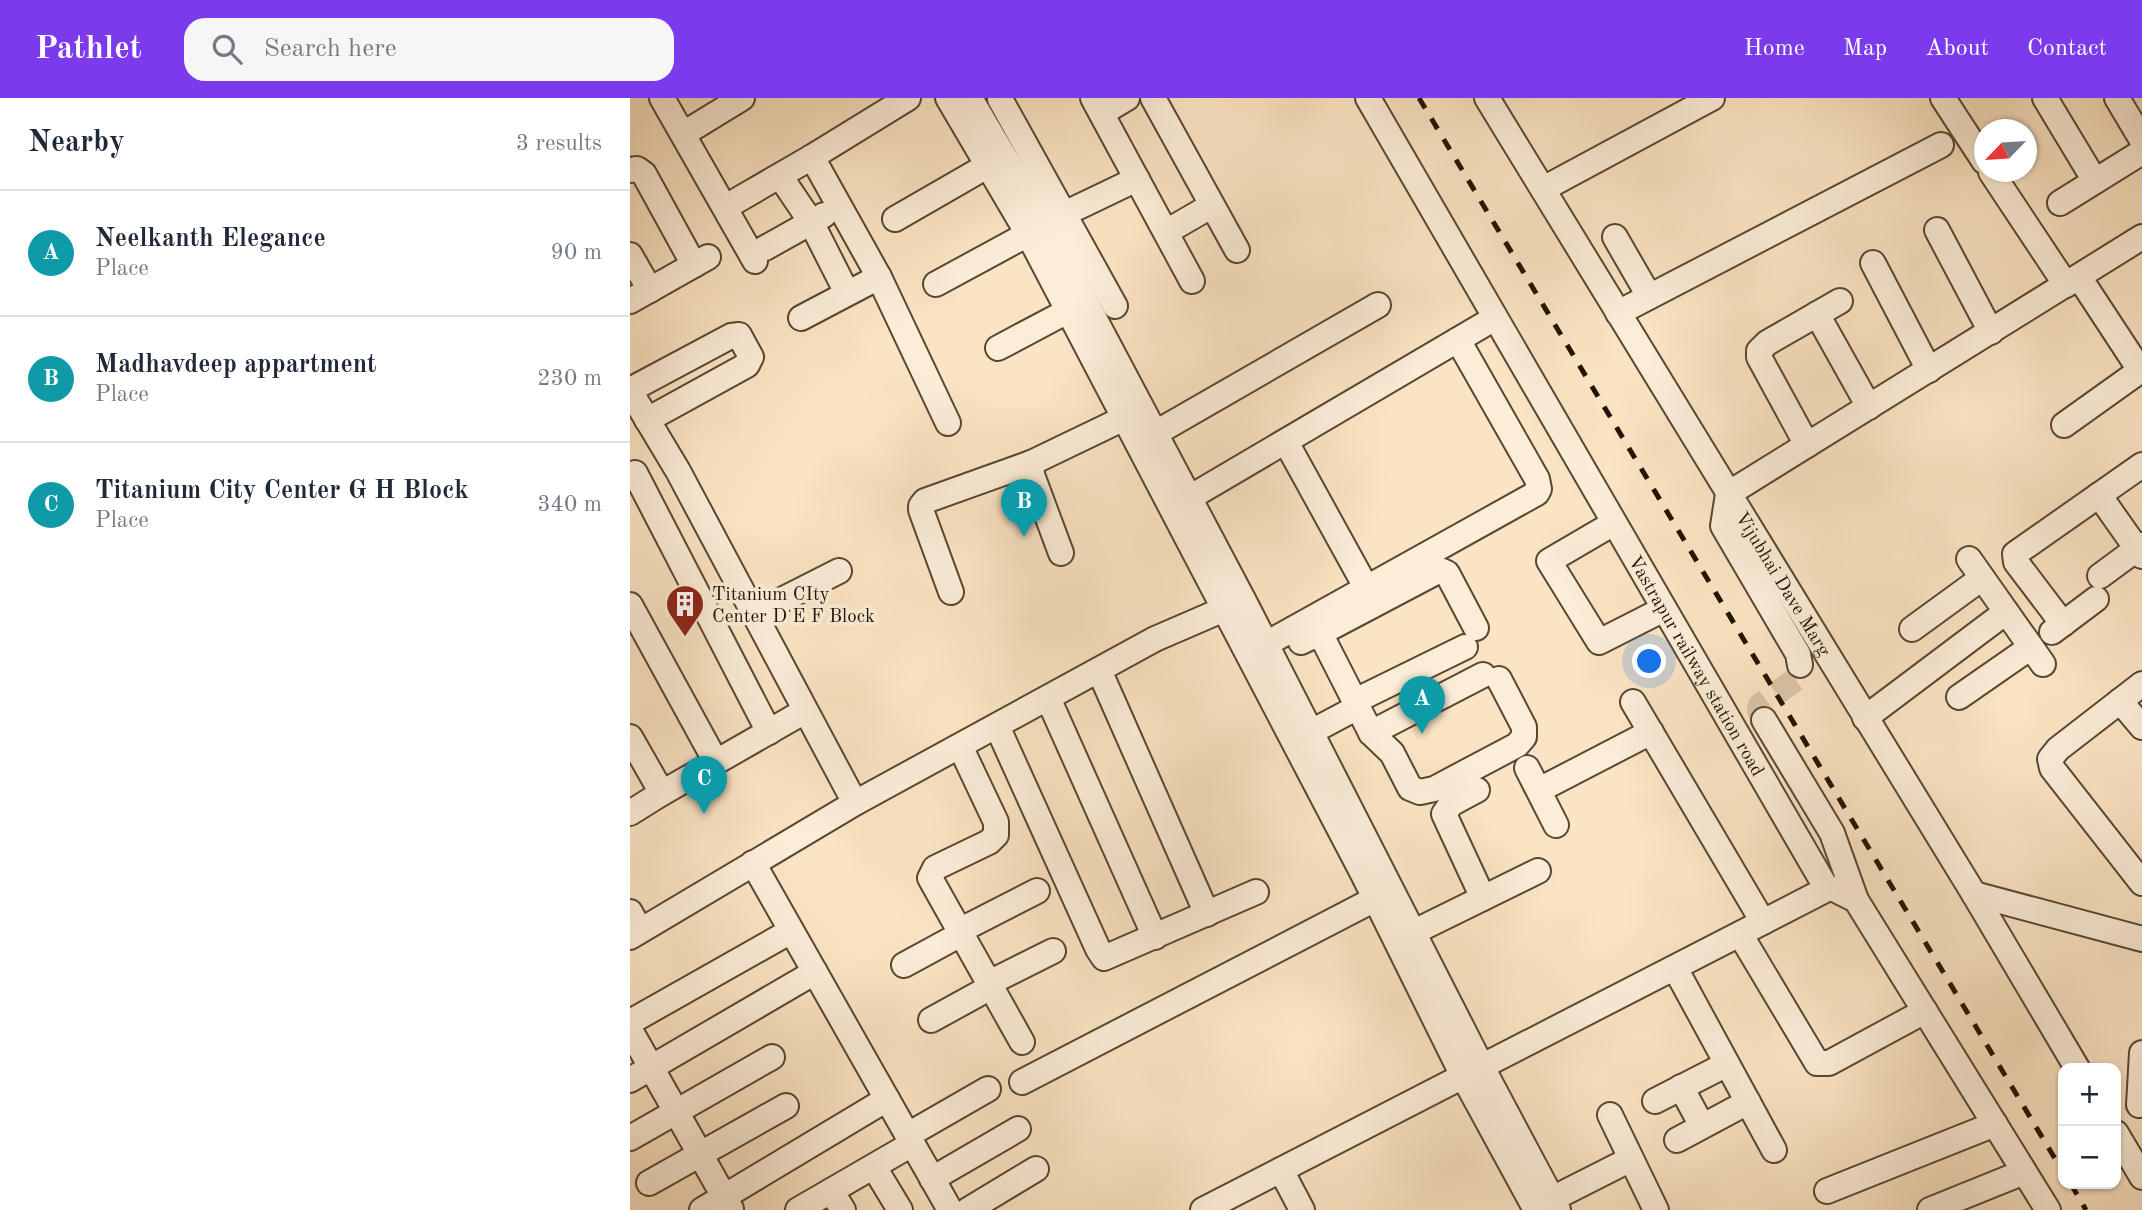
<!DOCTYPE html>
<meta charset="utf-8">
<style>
:root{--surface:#fff;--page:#f6f6f7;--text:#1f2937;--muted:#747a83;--line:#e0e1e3;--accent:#7c3aed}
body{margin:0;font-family:"Old Standard TT",serif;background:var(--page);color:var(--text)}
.controls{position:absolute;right:21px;bottom:21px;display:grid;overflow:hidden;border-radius:14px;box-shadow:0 2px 5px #0004}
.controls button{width:63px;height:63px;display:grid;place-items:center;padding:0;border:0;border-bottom:2px solid var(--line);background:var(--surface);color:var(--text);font:35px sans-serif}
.compass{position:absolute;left:1344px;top:21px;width:63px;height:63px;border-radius:50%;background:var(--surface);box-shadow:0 2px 5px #0004;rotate:245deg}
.you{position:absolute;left:1020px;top:564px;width:24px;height:24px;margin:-18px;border:5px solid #fff;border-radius:50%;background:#1a73e8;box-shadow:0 0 0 10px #1a73e833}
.badge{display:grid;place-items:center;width:46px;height:46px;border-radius:50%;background:var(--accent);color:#fff;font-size:23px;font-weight:700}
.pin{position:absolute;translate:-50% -58px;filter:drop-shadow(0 2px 4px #0008)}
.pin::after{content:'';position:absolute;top:37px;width:24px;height:21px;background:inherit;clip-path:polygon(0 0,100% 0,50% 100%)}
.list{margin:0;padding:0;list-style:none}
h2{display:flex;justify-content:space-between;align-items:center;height:91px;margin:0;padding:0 28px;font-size:30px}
h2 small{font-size:23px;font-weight:400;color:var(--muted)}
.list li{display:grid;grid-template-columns:46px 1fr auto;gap:21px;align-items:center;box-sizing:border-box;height:126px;padding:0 28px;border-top:2px solid var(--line)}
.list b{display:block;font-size:26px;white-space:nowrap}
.list p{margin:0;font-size:23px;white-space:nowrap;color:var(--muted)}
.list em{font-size:23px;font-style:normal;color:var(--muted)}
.icon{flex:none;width:38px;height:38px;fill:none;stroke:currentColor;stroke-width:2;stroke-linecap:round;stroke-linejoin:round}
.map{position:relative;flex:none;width:1512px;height:1112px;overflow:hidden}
header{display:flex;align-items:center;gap:42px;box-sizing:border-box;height:98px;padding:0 35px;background:var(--accent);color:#fff}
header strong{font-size:33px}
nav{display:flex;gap:38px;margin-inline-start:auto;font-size:24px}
.search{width:490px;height:63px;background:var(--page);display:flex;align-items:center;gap:18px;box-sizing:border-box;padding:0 24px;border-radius:21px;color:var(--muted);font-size:26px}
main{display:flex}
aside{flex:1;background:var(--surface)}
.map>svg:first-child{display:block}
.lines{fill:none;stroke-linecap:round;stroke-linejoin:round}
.minor-tunnel{stroke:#dac5a6;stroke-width:24;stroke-dasharray:24 12;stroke-linecap:butt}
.minor-casing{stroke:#584732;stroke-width:28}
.minor{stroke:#fcedd8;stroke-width:24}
.rail{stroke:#211302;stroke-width:5;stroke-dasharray:12 12;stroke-linecap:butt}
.labels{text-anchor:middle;stroke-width:7;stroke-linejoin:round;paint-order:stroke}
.street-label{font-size:19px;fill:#211302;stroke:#fcedd8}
.poi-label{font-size:19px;fill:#211302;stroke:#fcedd8;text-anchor:start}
</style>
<header>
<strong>Pathlet</strong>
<div class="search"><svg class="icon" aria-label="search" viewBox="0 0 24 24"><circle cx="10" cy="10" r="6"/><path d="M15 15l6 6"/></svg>Search here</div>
<nav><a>Home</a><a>Map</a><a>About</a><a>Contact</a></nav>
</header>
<main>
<aside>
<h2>Nearby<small>3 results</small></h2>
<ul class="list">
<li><span class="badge" style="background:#0f9aa8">A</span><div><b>Neelkanth Elegance</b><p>Place</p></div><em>90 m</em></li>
<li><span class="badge" style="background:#0f9aa8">B</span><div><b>Madhavdeep appartment</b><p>Place</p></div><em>230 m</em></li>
<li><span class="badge" style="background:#0f9aa8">C</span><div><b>Titanium City Center G H Block</b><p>Place</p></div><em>340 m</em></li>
</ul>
</aside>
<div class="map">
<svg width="1512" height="1112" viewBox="0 0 1512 1112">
<rect width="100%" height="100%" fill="#fbe4c3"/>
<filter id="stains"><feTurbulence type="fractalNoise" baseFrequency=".00286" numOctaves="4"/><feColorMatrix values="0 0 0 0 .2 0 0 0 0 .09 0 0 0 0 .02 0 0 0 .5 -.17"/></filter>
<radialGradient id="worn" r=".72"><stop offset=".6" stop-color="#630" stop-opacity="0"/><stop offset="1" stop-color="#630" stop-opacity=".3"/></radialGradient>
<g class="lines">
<!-- minor-tunnel -->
<path class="minor-tunnel" d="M1134 622 1129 612 1130 607 1169 579 1170 567"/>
<defs>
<g id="minor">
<path d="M32 0 125 163"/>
<path d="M318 0 398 136 733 776 833 978 906 1112"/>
<path d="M340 0 417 131 614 503 852 969 928 1112"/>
<path d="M463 0 562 183"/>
<path d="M523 0 607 152"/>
<path id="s1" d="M738 0 1197 791H1204L1226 802 1418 1112"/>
<path id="s2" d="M857 0 1344 796 1447 970"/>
<path d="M1313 0 1354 63"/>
<path d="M1415 0 1465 83"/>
<path d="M1487 0 1512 42"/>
<path d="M370 1 485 208"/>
<path d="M472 15 497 0"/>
<path d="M63 30 112 0"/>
<path d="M0 72 7 71 14 76 64 167"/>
<path d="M1361 74 1436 187"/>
<path d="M150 78 181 124 217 195"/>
<path d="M913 91 1082 0"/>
<path d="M106 103 182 59 278 0"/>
<path d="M1430 105 1512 54"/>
<path d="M434 116 507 81"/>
<path d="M265 121 357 68"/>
<path d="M1307 132 1361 234"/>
<path d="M536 134 581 108"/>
<path d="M985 139 1019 198"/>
<path d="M135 150 194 117"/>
<path d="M0 157 20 192"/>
<path d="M1243 165 1299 272"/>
<path d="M249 179 318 325"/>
<path d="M306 186 411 129"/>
<path d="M0 203 78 159"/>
<path d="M988 215 1311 47"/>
<path d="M1187 216 1239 309"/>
<path d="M171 220 249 179 182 59"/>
<path d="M368 250 451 206"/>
<path d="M0 292 101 238 109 237 121 259 117 267 17 322"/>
<path d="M0 293 48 373 225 705"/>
<path d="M1434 327 1504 277 1508 269 1449 179"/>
<path d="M524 336 748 207"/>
<path d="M656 344 737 491"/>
<path d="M1177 347 1129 259V253L1137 245 1210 203"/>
<path d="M401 365 402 377 431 455"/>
<path d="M5 375 139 634"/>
<path d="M1469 397 1512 458"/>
<path d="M559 400 865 220"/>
<path d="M984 425 919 463 969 544 1034 511"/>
<path d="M1339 461 1413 566"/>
<path d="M1470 478 1512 447"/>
<path d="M321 494 291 412V408L295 403 401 365 507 314"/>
<path d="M0 507 86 664"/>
<path d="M124 516 209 473"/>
<path d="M1433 526 1386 464 1385 456 1512 367"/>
<path d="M700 530 810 472 817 475 846 530"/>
<path d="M1282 531 1352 480"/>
<path d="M1422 534 1466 501"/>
<path d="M671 544 690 535 741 635 762 655 780 690 790 694 804 691 887 647 894 639V629L869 581"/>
<path d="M636 546 907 395 909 391 907 381 828 242"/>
<path d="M1170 567 1168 556 1093 428 1098 396 1512 139"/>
<path d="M469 572 577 816"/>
<path d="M1512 586 1428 651 1420 661 1422 670 1512 785"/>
<path d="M1329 599 1401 549"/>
<path d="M418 600 525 839"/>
<path d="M725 603 835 549"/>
<path d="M1490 603 1512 629"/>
<path d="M1003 604 1133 824"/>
<path d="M1235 620 1376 514"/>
<path d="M1134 622 1202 735 1226 802"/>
<path d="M367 628 468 851 474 860 626 794"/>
<path d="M681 634 728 609"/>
<path d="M741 635 853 577"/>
<path d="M0 639 32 695 175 613"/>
<path d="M330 648 366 724V737L359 744 305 770 300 780 392 944"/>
<path d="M897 670 926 727"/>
<path d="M847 692 821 706 814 716 853 800"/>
<path d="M909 692 1021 634"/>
<path d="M0 715 32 695"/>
<path d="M123 765 320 1112"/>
<path d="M1344 796 1512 841"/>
<path d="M0 814 10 832"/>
<path d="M329 833 407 793"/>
<path d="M784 834 908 773"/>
<path d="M1110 836 1187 965H1199L1295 913"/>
<path d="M0 839 225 705 525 541 606 506"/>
<path d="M274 867 331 836"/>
<path d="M1045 870 1144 1052"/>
<path d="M359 885 423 853"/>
<path d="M301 922 361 889"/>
<path d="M0 924 161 833"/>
<path d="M0 932 101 1111"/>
<path d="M0 982 185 874"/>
<path d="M392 984 745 801"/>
<path d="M1051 989 1072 1028"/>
<path d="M1025 1003 1097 966"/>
<path d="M1509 1007 1512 955"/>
<path d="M980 1017 1026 1112"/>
<path d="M1486 1035 1512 1079"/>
<path d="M278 1037 358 991"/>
<path d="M0 1040 142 959"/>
<path d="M1047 1042 1118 1004"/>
<path d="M244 1069 270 1112"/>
<path d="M651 1072 672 1112"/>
<path d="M302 1081 388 1031"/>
<path d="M19 1085 156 1008"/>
<path d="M201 1093 213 1112"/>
<path d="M1197 1093 1365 1026"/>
<path d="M922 1101 1001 1061"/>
<path d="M72 1112 257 1001"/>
<path d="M168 1112 282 1046"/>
<path d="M338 1112 406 1071"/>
<path d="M573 1112 1197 791"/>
<path d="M1300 1112 1394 1074"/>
</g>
</defs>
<!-- minor casing -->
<use href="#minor" class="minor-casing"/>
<!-- minor -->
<use href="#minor" class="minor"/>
<!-- rail -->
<g class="rail">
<path d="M789 0 1433 1074"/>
<path d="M1441 1086 1456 1112"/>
</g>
</g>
<!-- icons -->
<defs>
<symbol id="building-pin" viewBox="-11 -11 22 30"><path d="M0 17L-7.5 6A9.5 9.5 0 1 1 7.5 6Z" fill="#8f2418" stroke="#fcedd8"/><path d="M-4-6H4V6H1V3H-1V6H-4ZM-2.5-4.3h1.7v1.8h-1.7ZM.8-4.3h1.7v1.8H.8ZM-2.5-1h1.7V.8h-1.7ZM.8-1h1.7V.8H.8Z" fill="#fff"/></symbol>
</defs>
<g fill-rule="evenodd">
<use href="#building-pin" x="33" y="484" width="44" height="60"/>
</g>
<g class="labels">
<!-- street labels -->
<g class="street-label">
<text dy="7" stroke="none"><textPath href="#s2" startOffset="569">Vijubhai Dave Marg</textPath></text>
<text dy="7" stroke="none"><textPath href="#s1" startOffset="656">Vastrapur railway station road</textPath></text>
</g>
<!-- poi labels -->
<g class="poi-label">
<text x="82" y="502">Titanium CIty<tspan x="82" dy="22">Center D E F Block</tspan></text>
</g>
</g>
<rect width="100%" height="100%" filter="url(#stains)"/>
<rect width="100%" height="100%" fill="url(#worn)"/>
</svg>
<div class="controls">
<button>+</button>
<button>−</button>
</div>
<svg class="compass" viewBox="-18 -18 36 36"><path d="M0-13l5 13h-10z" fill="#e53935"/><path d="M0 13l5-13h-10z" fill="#747a83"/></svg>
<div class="you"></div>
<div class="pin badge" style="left:792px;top:636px;background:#0f9aa8">A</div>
<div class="pin badge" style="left:394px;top:439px;background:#0f9aa8">B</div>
<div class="pin badge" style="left:74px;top:716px;background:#0f9aa8">C</div>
</div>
</main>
